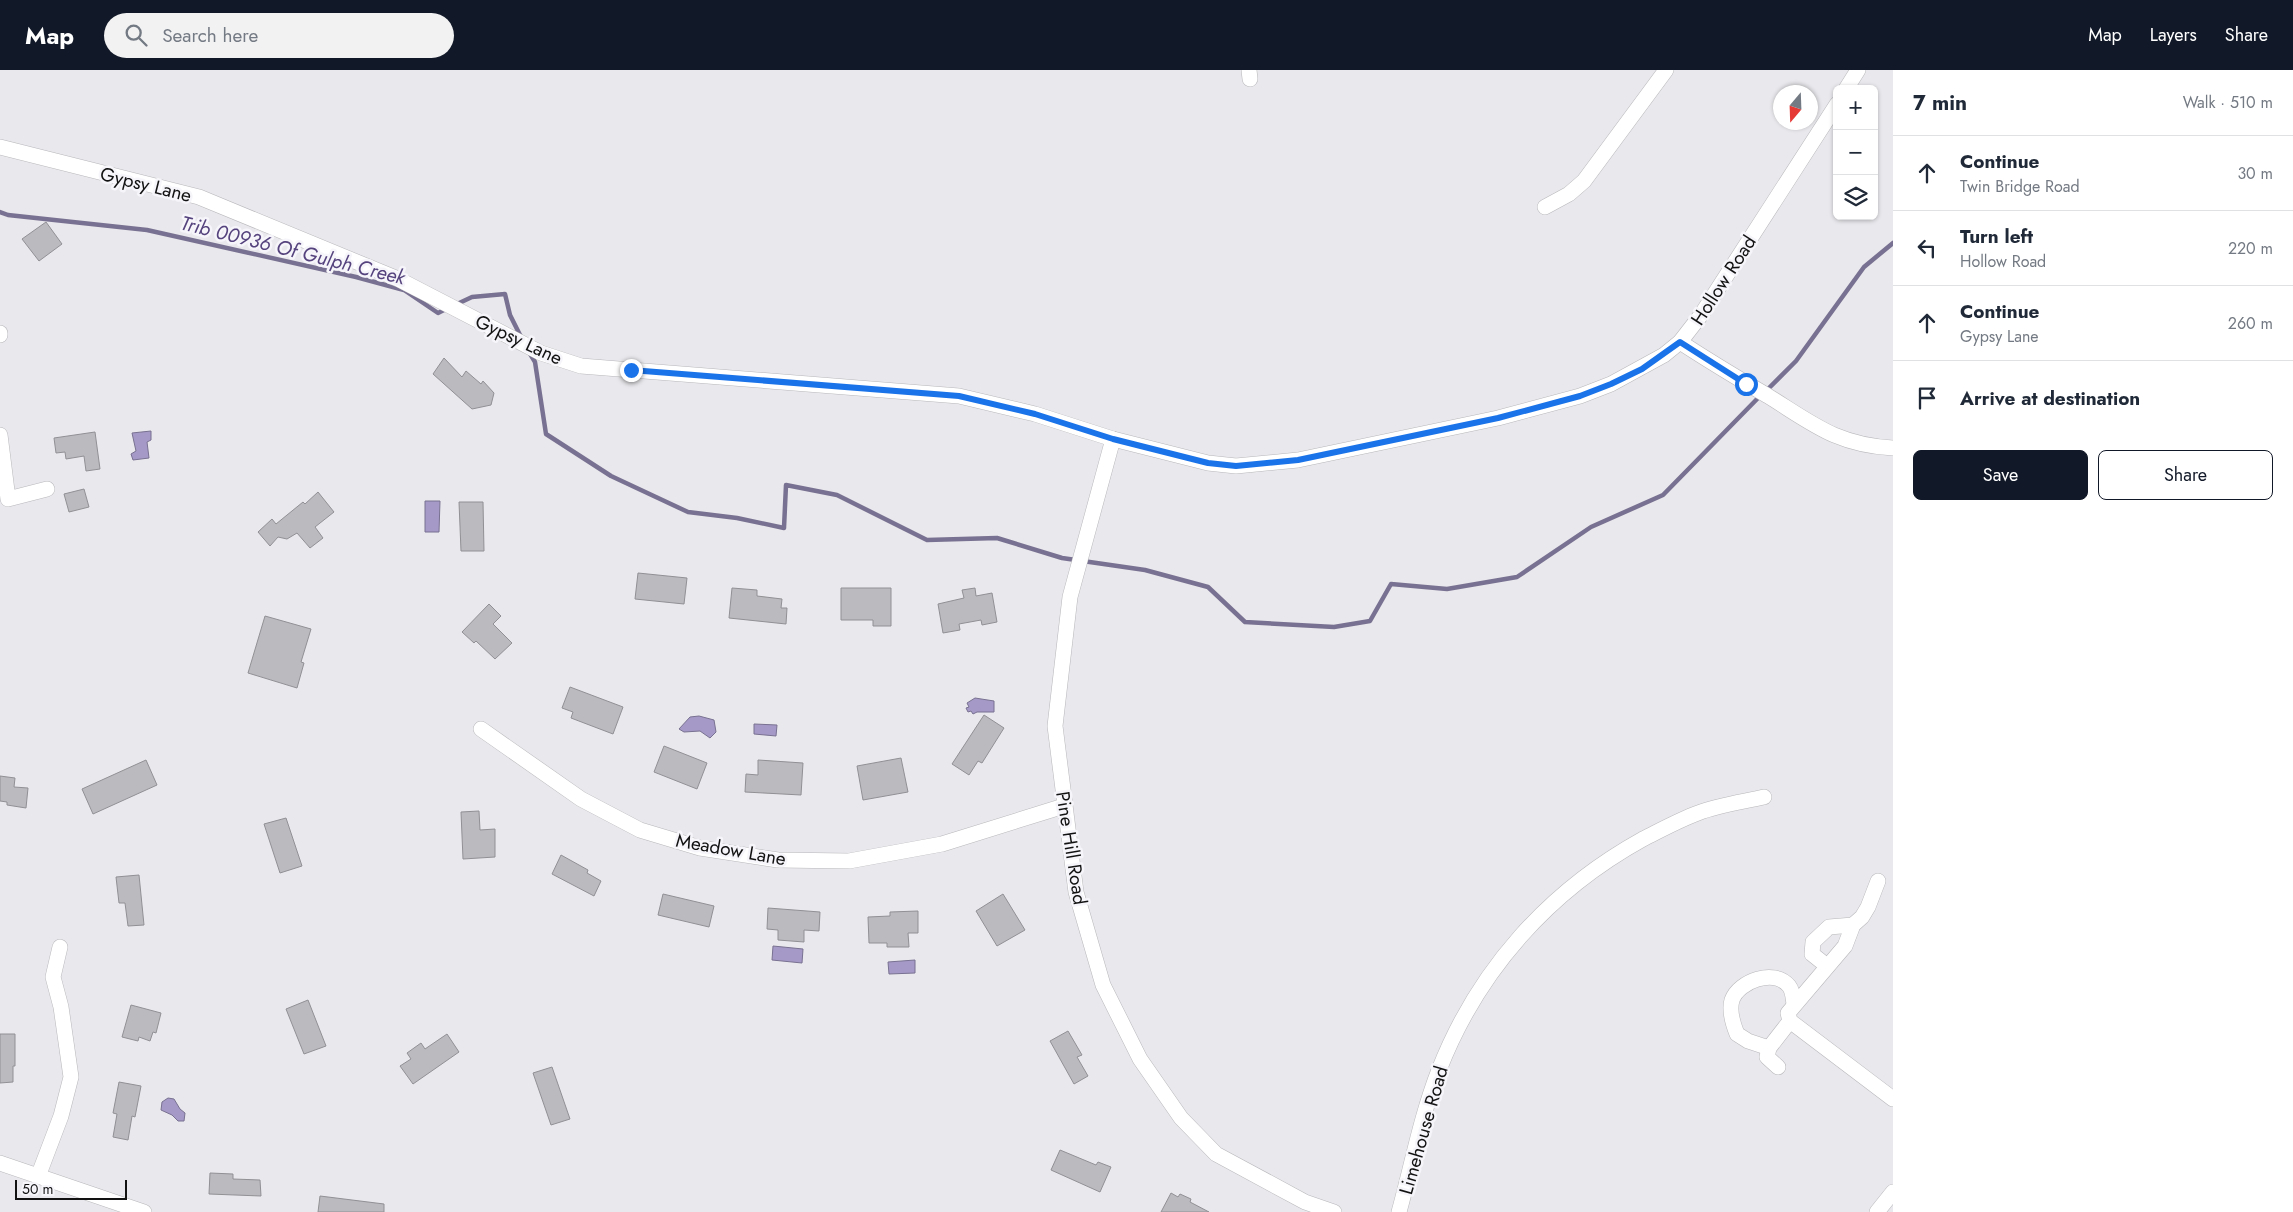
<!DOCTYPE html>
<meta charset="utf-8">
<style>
:root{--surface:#fff;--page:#f2f2f3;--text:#1f2937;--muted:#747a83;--line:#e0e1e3;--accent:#111827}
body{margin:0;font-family:Jost,sans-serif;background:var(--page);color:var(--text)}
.controls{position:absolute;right:15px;top:15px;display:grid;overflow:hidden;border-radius:8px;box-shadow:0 1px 4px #0004}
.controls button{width:45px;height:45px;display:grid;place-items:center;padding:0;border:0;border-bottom:1px solid var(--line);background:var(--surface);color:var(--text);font:25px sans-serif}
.compass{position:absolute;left:1773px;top:15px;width:45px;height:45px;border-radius:50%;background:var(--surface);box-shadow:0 1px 4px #0004;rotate:199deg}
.scale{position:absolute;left:15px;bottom:12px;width:112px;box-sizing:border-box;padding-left:5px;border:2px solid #121213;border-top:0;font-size:14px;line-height:18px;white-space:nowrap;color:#121213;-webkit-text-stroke:4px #f6f5fa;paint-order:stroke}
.stop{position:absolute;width:15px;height:15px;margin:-11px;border:4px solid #1a73e8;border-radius:50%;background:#fff}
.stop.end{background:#1a73e8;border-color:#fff;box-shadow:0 1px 5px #0008}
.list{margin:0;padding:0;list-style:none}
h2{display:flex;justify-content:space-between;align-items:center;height:65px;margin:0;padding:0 20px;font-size:21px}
h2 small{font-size:16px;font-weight:400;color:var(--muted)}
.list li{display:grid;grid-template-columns:32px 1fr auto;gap:15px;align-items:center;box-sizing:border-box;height:75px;padding:0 20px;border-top:1px solid var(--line)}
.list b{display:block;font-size:19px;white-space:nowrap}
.list p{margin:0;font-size:16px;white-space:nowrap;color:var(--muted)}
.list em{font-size:16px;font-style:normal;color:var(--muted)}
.actions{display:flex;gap:10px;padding:15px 20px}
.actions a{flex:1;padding:11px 0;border:1px solid var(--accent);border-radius:8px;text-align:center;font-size:18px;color:var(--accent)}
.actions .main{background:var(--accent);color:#fff}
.icon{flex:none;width:28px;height:28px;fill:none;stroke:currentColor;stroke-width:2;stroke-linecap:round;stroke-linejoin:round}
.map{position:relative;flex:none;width:1893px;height:1142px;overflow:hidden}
header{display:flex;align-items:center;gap:30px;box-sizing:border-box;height:70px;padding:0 25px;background:var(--accent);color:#fff}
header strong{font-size:24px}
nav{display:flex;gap:28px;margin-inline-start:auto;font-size:18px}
.search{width:350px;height:45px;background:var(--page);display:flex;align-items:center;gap:12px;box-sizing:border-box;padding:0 18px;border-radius:28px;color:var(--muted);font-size:19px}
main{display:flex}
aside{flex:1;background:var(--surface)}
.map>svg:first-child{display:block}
.water{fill:#a59ac7;stroke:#797191}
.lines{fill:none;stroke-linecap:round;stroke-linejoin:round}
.stream{stroke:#797191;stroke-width:4.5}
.building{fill:#bbbabe;stroke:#919094}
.minor-casing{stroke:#b8b7bb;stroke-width:16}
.minor{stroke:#fff;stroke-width:15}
.route{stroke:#1a73e8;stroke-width:6}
.labels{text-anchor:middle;stroke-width:5;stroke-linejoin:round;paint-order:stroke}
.street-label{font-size:19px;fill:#121213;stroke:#f6f5fa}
.water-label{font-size:20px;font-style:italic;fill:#55437e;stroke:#f6f5fa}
</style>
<header>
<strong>Map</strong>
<div class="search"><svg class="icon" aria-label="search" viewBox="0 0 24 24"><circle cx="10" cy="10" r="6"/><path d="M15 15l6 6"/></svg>Search here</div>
<nav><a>Map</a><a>Layers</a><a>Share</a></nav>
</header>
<main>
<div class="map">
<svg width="1893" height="1142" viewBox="0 0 1893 1142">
<rect width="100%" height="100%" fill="#e9e8ec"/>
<!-- water -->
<g class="water">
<path d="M151 361V370L147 372 149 388 133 390 131 384 136 381 132 363Z"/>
<path d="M425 431H440L439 462H425Z"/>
<path d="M975 628 994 631V642H977L973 644 971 641 968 642 966 638 969 637 967 633Z"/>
<path d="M699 646 714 650 716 662 710 668 700 661 684 662 679 659 690 647Z"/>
<path d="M754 654 777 655 776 666 754 664Z"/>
<path d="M773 876 803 879 802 893 772 890Z"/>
<path d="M915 890V903L889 904 888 892Z"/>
<path d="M168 1028 174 1029 180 1039 185 1043 184 1051H178L172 1045 161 1040 162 1032Z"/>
</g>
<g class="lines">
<!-- stream -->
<g class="stream">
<path d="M0 142 8 145 147 160 356 207 404 220 438 243 448 238"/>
<path d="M455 235 472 227 505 224 510 245 522 269"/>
<path d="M529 282 535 292 546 364 611 406 688 442 737 448 784 458 786 415 837 425 927 470 997 468 1062 488 1145 500 1208 517 1245 552 1334 557 1370 551 1391 514 1447 519 1517 507 1591 457 1663 425 1760 326"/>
<path d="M1766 321 1796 291 1864 197 1893 173"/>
</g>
</g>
<!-- building -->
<g class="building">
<path d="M46 152 62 174 39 191 22 169Z"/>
<path d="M444 288 462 307 466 301 481 314 483 311 494 323 491 335 472 339 433 304Z"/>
<path d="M95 362 100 399 86 401 84 386 66 389 65 382 56 383 54 368Z"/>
<path d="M84 419 89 437 69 442 64 424Z"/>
<path d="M318 422 334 442 315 457 323 468 310 478 297 463 287 469 278 467 270 476 258 462 272 449 276 454 303 432 305 434Z"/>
<path d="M459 432H483L484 481H461Z"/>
<path d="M638 503 687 508 684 534 635 529Z"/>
<path d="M732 518 757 520V526L782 529 781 538H787L786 554 729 548Z"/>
<path d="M841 518H891V556H873V550H841Z"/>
<path d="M975 518 976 526 992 523 997 552 982 555 981 550 959 554 960 560 943 563 938 534 964 528 962 520Z"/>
<path d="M489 534 501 546 493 554 512 573 495 589 476 571 474 573 462 562Z"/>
<path d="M265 546 311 559 301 592 304 593 297 618 248 603Z"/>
<path d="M570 617 623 637 613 664 571 648 573 642 562 638Z"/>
<path d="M984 645 1004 658 982 693 978 691 969 705 952 694Z"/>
<path d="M664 676 707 693 697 719 654 702Z"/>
<path d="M901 688 908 722 863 730 857 696Z"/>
<path d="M146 690 157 715 93 744 82 719Z"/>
<path d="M758 690 803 693 801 725 745 722 746 704 758 705Z"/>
<path d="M0 706 15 708 14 717 28 718 26 738 7 735V732L0 731Z"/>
<path d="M479 741 480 760 495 759V787L463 789 461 742Z"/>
<path d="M286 748 302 796 280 803 264 754Z"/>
<path d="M561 785 588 800 587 803 601 811 594 826 552 804Z"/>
<path d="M139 805 144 855 128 856 125 833H119L116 807Z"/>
<path d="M663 824 714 836 709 857 658 845Z"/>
<path d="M1003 824 1025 860 997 876 976 841Z"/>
<path d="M768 838 820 842 819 861 804 860V872L778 870V860L767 859Z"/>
<path d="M918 841V863H908L909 877H887V873H869L868 847 890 846V842Z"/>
<path d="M308 930 326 976 304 984 286 939Z"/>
<path d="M131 935 161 943 156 963 153 962 150 971 139 967 138 971 122 967Z"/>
<path d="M1068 961 1082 985 1077 987 1088 1006 1074 1014 1050 971Z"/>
<path d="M0 964H15V996H13V1012L0 1013Z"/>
<path d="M447 964 459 982 413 1014 400 996 411 989 407 983 421 973 425 979Z"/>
<path d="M552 997 570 1049 551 1055 533 1003Z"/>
<path d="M119 1012 141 1016 135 1047 132 1046 128 1070 113 1067 117 1044 113 1043Z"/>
<path d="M1060 1080 1096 1095 1098 1092 1111 1097 1100 1122 1051 1100Z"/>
<path d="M210 1103 233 1104V1109L260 1110 261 1126 209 1124Z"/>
<path d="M1171 1123 1178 1127 1180 1124 1191 1129 1190 1132 1209 1142H1161Z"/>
<path d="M320 1126 384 1134V1142H318Z"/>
</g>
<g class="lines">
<defs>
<g id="minor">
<path d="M1249 0 1250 9"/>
<path d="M1846 19 1858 0"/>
<path d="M0 77 199 127 398 209 541 283 581 296 959 326 1035 344 1113 369 1208 393 1236 396 1298 390 1498 348 1580 326 1611 314 1664 285 1680 272 1701 245 1837 34"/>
<path d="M1545 137 1569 124 1584 111 1666 0"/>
<path d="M0 263V265"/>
<path d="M1680 272C1709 291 1739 309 1768 326 1813 354 1837 375 1893 378"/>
<path d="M0 365 8 429 47 419"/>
<path d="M1113 369 1070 527 1055 656 1076 822 1103 915 1140 989 1181 1048 1216 1084 1305 1132 1334 1142"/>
<path d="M481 659 581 729 640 760 700 778 778 790 849 791 942 774 1064 736"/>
<path d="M1878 811 1868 837 1862 847 1853 855 1845 876 1788 943 1790 951 1893 1029"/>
<path d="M1827 896 1812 884 1813 872 1829 857 1853 855"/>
<path d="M1769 978 1748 971 1737 964C1733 954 1729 940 1732 930 1739 911 1774 898 1789 916 1793 921 1793 928 1794 934"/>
<path d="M1778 997 1767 987 1769 978 1790 951"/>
<path d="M0 1093 144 1142"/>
<path d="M39 1104 61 1046 71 1007 61 937 53 907 60 877"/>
<path d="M1399 1142C1412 1095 1421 1046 1439 1000 1478 900 1549 821 1643 769 1661 760 1679 750 1698 743 1719 735 1742 732 1764 727"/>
<path d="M1877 1142 1893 1122"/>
</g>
</defs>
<!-- minor casing -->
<use href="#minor" class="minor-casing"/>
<!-- minor -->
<use href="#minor" class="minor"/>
</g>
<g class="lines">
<!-- route -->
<path class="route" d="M631 300 959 326 1035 344 1113 369 1208 393 1236 396 1298 390 1498 348 1580 326 1611 314 1642 299 1680 272 1746 314"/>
</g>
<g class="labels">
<!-- street labels -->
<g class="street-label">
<text transform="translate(146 114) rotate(14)" y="7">Gypsy Lane</text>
<text transform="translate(1723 210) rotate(-57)" y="7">Hollow Road</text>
<text transform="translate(519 269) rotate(25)" y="7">Gypsy Lane</text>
<text transform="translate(1072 778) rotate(81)" y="7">Pine Hill Road</text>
<text transform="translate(731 779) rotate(10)" y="7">Meadow Lane</text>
<text transform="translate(1423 1060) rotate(-74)" y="7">Limehouse Road</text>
</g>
<!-- water labels -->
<g class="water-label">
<text transform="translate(293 180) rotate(14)" y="7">Trib 00936 Of Gulph Creek</text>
</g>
</g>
</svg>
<div class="controls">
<button>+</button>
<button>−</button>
<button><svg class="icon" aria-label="layers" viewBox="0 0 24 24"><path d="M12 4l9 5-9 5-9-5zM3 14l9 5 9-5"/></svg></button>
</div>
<svg class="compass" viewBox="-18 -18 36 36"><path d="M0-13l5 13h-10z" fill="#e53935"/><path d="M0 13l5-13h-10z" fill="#747a83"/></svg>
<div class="scale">50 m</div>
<div class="stop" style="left:1746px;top:314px"></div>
<div class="stop end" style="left:631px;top:300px"></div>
</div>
<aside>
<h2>7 min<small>Walk · 510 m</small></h2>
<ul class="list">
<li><svg class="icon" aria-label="ahead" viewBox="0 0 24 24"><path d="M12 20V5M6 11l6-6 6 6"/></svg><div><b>Continue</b><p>Twin Bridge Road</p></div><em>30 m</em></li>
<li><svg class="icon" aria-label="left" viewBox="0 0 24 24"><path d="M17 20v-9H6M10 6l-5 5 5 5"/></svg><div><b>Turn left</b><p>Hollow Road</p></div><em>220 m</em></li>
<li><svg class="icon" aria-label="ahead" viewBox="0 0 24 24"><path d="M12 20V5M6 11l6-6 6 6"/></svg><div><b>Continue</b><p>Gypsy Lane</p></div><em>260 m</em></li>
<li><svg class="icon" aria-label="arrive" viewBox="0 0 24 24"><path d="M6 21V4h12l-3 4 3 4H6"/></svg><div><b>Arrive at destination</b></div></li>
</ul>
<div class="actions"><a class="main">Save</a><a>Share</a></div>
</aside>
</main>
